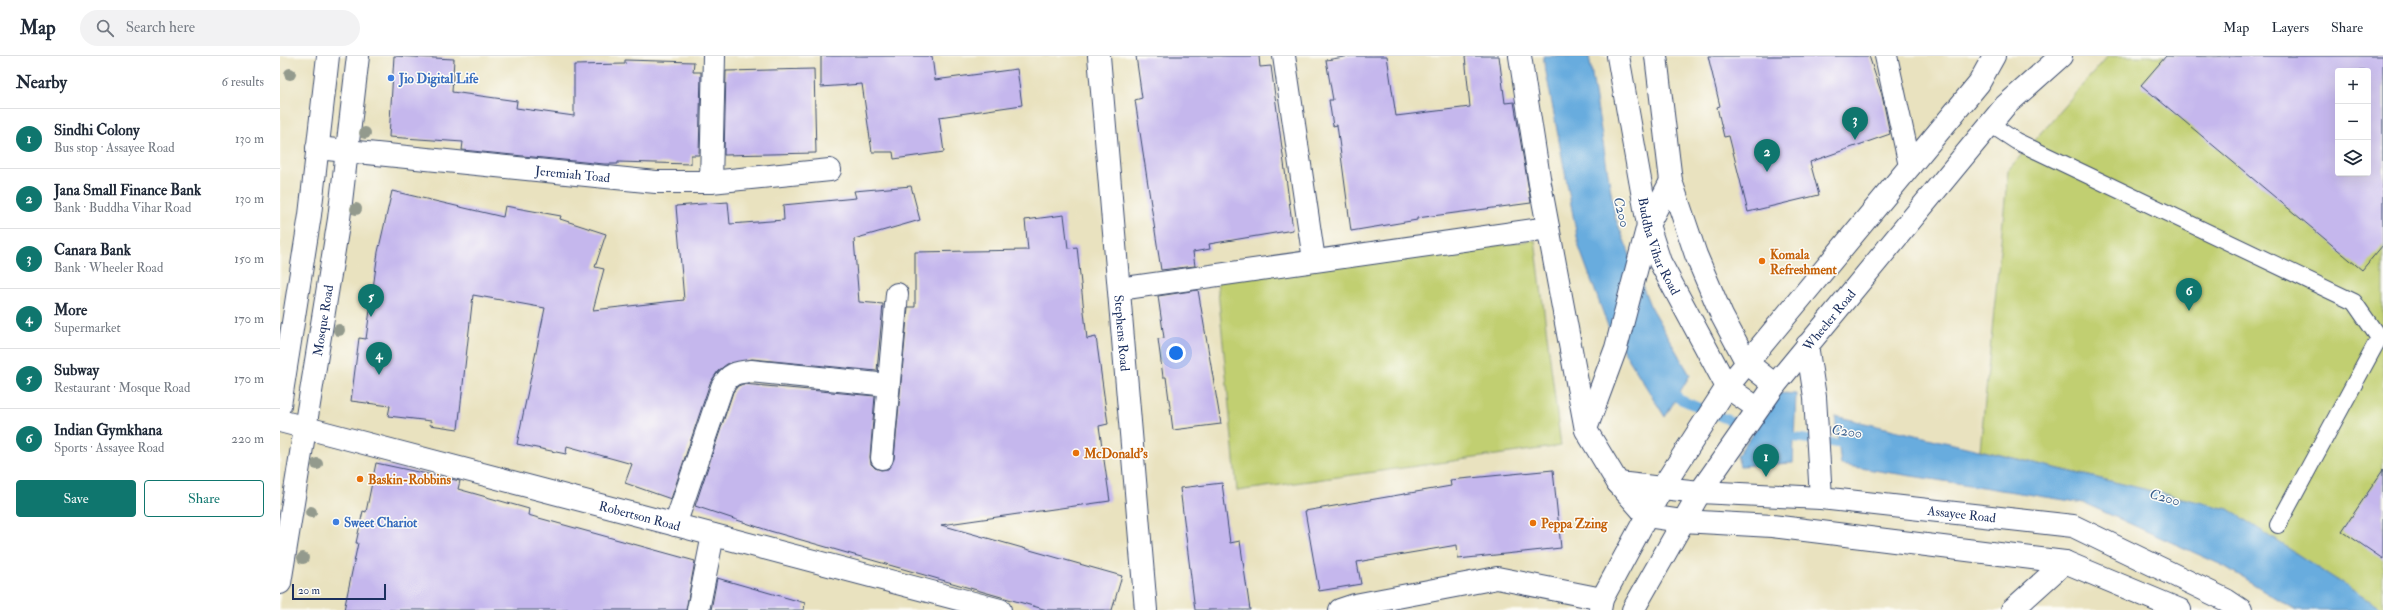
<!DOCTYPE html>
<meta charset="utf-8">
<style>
:root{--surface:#fff;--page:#f2f2f3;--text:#1f2937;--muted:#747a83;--line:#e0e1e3;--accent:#0f766e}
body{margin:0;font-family:"IM FELL Double Pica",serif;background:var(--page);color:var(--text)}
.controls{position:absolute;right:12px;top:12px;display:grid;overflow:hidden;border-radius:4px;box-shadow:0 4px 16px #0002}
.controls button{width:36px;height:36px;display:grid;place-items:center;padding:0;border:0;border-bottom:1px solid var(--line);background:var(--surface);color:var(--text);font:20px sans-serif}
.scale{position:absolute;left:12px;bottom:10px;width:94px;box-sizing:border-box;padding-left:4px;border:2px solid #1b2f5e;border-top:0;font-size:11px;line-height:14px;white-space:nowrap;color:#1b2f5e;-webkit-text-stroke:3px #fdfcf7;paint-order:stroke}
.you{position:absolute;left:896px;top:297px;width:14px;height:14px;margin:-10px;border:3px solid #fff;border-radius:50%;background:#1a73e8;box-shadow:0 0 0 6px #1a73e833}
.badge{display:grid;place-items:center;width:26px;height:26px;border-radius:50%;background:var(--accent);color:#fff;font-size:13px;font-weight:700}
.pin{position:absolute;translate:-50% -33px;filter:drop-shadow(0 1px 2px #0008)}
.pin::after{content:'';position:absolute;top:21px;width:14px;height:12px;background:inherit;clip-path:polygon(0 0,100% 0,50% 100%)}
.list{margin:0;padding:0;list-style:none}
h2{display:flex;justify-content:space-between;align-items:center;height:52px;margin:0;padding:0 16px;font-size:17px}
h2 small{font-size:13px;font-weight:400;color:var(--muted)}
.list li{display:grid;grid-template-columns:26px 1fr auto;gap:12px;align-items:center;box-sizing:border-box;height:60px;padding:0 16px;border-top:1px solid var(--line)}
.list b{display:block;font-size:15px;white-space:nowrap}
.list p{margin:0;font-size:13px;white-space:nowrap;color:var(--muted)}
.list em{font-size:13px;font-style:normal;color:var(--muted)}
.actions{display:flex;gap:8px;padding:12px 16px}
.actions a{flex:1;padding:9px 0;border:1px solid var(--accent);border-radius:4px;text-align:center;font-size:14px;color:var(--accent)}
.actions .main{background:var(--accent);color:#fff}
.icon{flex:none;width:22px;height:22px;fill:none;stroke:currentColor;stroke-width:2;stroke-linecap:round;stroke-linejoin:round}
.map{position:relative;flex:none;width:2103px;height:554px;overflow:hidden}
header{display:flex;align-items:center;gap:24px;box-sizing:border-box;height:56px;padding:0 20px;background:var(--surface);border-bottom:1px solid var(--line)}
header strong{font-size:19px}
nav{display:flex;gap:22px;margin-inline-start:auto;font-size:14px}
.search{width:280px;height:36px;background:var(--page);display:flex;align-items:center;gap:10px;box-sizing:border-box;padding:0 14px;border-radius:22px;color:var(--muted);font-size:15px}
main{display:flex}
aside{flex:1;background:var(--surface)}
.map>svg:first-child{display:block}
.green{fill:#c1cf71;stroke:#6e7f68;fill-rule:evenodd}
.water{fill:#68acde;stroke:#426e9e}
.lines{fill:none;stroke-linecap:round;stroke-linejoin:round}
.stream{stroke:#68acde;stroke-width:9}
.building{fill:#c5b7ed;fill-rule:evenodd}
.lane-casing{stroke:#3a4a6d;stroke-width:18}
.street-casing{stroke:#3a4a6d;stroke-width:24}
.secondary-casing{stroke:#3a4a6d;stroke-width:24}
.lane{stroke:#fff;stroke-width:16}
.street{stroke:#fff;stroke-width:22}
.secondary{stroke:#fff;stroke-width:22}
.tree{fill:#939a8d}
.shop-dot{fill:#3f7fe0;stroke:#fdfcf7;stroke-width:1.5}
.food-dot{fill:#e8710a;stroke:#fdfcf7;stroke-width:1.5}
.labels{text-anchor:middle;stroke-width:3;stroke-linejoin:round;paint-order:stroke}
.shop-label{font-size:13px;font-weight:bold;fill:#366cbe;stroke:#fdfcf7;text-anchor:start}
.street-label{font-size:13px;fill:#1b2f5e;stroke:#fdfcf7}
.food-label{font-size:13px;font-weight:bold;fill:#c56008;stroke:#fdfcf7;text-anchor:start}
.water-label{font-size:14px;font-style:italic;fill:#365b8b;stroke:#fdfcf7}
</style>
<header>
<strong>Map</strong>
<div class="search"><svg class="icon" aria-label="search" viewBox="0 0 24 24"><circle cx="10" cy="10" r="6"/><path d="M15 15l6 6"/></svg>Search here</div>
<nav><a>Map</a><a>Layers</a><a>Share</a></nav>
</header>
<main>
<aside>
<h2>Nearby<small>6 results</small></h2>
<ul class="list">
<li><span class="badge">1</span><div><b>Sindhi Colony</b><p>Bus stop · Assayee Road</p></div><em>130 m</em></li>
<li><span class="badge">2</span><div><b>Jana Small Finance Bank</b><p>Bank · Buddha Vihar Road</p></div><em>130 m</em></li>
<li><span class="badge">3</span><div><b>Canara Bank</b><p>Bank · Wheeler Road</p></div><em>150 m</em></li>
<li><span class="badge">4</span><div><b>More</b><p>Supermarket</p></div><em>170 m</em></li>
<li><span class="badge">5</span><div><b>Subway</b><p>Restaurant · Mosque Road</p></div><em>170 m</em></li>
<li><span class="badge">6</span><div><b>Indian Gymkhana</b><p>Sports · Assayee Road</p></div><em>220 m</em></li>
</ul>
<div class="actions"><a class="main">Save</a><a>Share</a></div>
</aside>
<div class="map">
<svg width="2103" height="554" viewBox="0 0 2103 554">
<rect width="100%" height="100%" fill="#fdfcf7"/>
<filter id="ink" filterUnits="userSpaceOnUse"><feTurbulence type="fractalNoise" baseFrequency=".025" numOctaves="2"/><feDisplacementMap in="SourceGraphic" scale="8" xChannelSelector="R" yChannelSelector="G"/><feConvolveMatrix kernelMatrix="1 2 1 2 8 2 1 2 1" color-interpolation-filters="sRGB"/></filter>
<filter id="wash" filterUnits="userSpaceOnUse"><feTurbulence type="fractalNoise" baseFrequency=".012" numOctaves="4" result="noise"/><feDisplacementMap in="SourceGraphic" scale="16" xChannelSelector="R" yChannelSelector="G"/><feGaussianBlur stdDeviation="0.9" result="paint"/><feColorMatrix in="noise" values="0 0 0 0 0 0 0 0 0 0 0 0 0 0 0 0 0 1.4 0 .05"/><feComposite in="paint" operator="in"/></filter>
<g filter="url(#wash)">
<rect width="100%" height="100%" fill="#e9e2bf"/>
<!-- green -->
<g class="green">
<path d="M1828 0H2103V554L1948 453 1700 394 1728 114ZM2058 15H2088V117H2058Z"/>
<path d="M1255 184 1281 390 957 435 937 224Z"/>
</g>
<!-- water -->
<g class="water">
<path d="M1263 0H1309L1335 161 1371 252 1410 319 1385 361 1328 270 1299 191Z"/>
<path d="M1501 337 1516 338 1513 407 1460 410 1457 400Z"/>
<path d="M1555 360 1948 453 2103 554H2016L1944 510 1804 447 1561 409Z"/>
</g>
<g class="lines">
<!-- stream -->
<g class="stream">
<path d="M1392 330 1399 343 1465 371"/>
<path d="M1503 380 1569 389"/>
</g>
</g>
<g id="blocks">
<!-- building -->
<g class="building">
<path d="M114 0 174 3 172 36 237 45 236 52 294 60V9L345 8V4L414 6 413 16H421L419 99H411V108L338 106V108H324L182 94 183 86 109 81Z"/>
<path d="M541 0H652L655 24 737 13 742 49 659 61 664 96 614 103 613 96H592L582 28 541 31Z"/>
<path d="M856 0H979L980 11 991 10 1013 174 929 188 930 193 913 196 915 210 881 214 855 44 862 42Z"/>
<path d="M1070 0H1107L1116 60 1190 51 1185 0H1219L1225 47 1234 46 1251 147 1137 162V164L1071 175 1057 69 1053 70 1049 44H1053L1046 4Z"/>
<path d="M1428 0H1589L1602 39 1610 78 1530 106 1539 139 1468 156 1449 80 1444 81 1437 51 1440 50Z"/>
<path d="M1886 0H2103V189L2082 214 1861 29ZM2058 15H2088V117H2058Z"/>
<path d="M534 13 536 97 444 99 446 15Z"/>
<path d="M631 130 640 164 574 183 579 246 603 248 597 315 472 303 447 308 438 315 430 327 391 443 345 427 352 408 287 390 286 398 237 388 265 252 193 239 178 373 150 369 151 365 108 360 110 350 71 345 79 282 86 283 98 196 112 135 223 161 225 150 281 160 280 163 326 178 315 211 324 213 313 254 404 244 396 150 448 146 450 168 504 164 503 149 576 142 574 135Z"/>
<path d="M784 159 788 192 797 191 807 283 816 281 828 368 819 370 830 445 661 469 842 520 832 554H767L490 475 415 450 453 336 458 330 463 328 595 340 590 401 591 408 595 412 601 414 608 413 614 403 628 251H635V196L748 194 745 164Z"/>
<path d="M918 234 941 368 893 374 886 321H883L878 283 884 282 878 240Z"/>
<path d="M96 407 180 425 178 433 249 453 248 459 415 505 406 554H64L78 487H76L83 455 86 456Z"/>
<path d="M1273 414 1281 492 1178 503 1177 489 1077 506 1081 528 1039 535 1025 455 1171 430 1170 424Z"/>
<path d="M2103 414V503L2062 475Z"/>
<path d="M942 427 950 487 960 485 970 554H915L900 432Z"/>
<path d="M437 522 525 547 524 554H431Z"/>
</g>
</g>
</g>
<g filter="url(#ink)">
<use href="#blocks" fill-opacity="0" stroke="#3a4a6d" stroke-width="1"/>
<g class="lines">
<defs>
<path id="lane" d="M1710 68 1736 85 2074 246 2099 282 1998 469"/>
<g id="street">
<path id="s1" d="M819 0 866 554"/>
<path d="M1004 0 1034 204"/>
<path d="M1240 0 1260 128 1306 374 1338 427 1367 460"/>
<path d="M1606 0 1630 110"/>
<path id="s2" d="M37 92 376 126H431L550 114"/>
<path d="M431 126 434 0"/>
<path d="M839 233 1268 172"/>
<path d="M1306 373 1336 292 1368 169 1391 125"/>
<path d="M602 402 617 238"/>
<path d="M1338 427 1382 432"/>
<path d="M395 469 442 331C449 318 456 316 471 315L608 329"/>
<path d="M418 554 433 479"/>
<path d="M1732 554 1785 506"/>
</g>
<g id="secondary">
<path id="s3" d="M1338 0 1368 169 1380 206 1447 331 1477 352"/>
<path d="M1376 0 1391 125 1416 199 1442 260 1467 307 1495 329"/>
<path d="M1527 289 1535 341 1541 442"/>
<path d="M0 349 30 159 48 0"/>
<path id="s4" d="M0 365 720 554"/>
<path id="s5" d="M1382 432 1420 436 1541 442 1793 470 1946 544 1961 554"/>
<path d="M1367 460 1402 465 1492 470 1785 506 1900 554"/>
<path id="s6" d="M0 527 59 163 78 0"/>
<path d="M1060 554 1075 549 1217 522 1322 543"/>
<path d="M1320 554 1322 543 1382 432 1447 331 1699 27 1714 0"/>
<path id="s7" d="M1353 554 1420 436 1495 329 1725 50 1781 0"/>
</g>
</defs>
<!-- lane casing -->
<use href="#lane" class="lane-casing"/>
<!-- street casing -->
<use href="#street" class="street-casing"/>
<!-- secondary casing -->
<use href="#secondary" class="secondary-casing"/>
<!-- lane -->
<use href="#lane" class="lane"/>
<!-- street -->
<use href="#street" class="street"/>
<!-- secondary -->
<use href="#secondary" class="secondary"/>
</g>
<!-- trees -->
<g class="tree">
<circle cx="10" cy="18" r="6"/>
<circle cx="85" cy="77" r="6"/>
<circle cx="76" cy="153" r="6"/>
<circle cx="59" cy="274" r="6"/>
<circle cx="37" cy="408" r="6"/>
<circle cx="31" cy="456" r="6"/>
<circle cx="23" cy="502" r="6"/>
</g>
</g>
<!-- markers -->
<g class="shop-dot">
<circle cx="111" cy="22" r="4"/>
<circle cx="56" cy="466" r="4"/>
</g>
<g class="food-dot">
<circle cx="1482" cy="205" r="4"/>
<circle cx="796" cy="397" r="4"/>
<circle cx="80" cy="423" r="4"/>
<circle cx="1253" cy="467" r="4"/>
</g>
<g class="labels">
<!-- shop labels -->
<g class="shop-label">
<text x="119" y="27">Jio Digital Life</text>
<text x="64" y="471">Sweet Chariot</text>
</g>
<!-- street labels -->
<g class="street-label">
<text dy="5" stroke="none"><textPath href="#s2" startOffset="257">Jeremiah Toad</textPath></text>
<text dy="5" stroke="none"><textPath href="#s3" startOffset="195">Buddha Vihar Road</textPath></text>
<text dy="5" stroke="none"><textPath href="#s7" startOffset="351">Wheeler Road</textPath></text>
<text dy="5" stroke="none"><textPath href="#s6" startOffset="266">Mosque Road</textPath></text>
<text dy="5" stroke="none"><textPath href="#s1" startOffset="278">Stephens Road</textPath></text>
<text dy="5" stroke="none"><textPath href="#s5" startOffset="301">Assayee Road</textPath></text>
<text dy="5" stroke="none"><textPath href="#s4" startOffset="372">Robertson Road</textPath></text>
</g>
<!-- food labels -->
<g class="food-label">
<text x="1490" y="203">Komala<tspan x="1490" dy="15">Refreshment</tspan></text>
<text x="804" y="402">McDonald's</text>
<text x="88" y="428">Baskin-Robbins</text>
<text x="1261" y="472">Peppa Zzing</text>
</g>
<!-- water labels -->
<g class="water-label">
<text transform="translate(1342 156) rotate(76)" y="5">C200</text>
<text transform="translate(1567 375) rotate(8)" y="5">C200</text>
<text transform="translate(1885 441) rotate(15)" y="5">C200</text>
</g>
</g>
</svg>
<div class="controls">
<button>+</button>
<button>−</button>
<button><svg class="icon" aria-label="layers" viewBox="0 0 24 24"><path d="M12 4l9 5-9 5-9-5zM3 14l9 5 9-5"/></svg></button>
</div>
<div class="scale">20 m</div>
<div class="you"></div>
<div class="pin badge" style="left:1486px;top:421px">1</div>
<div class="pin badge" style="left:1487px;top:116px">2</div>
<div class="pin badge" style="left:1575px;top:84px">3</div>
<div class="pin badge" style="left:99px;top:319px">4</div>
<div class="pin badge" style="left:91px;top:261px">5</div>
<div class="pin badge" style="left:1909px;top:255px">6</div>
</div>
</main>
